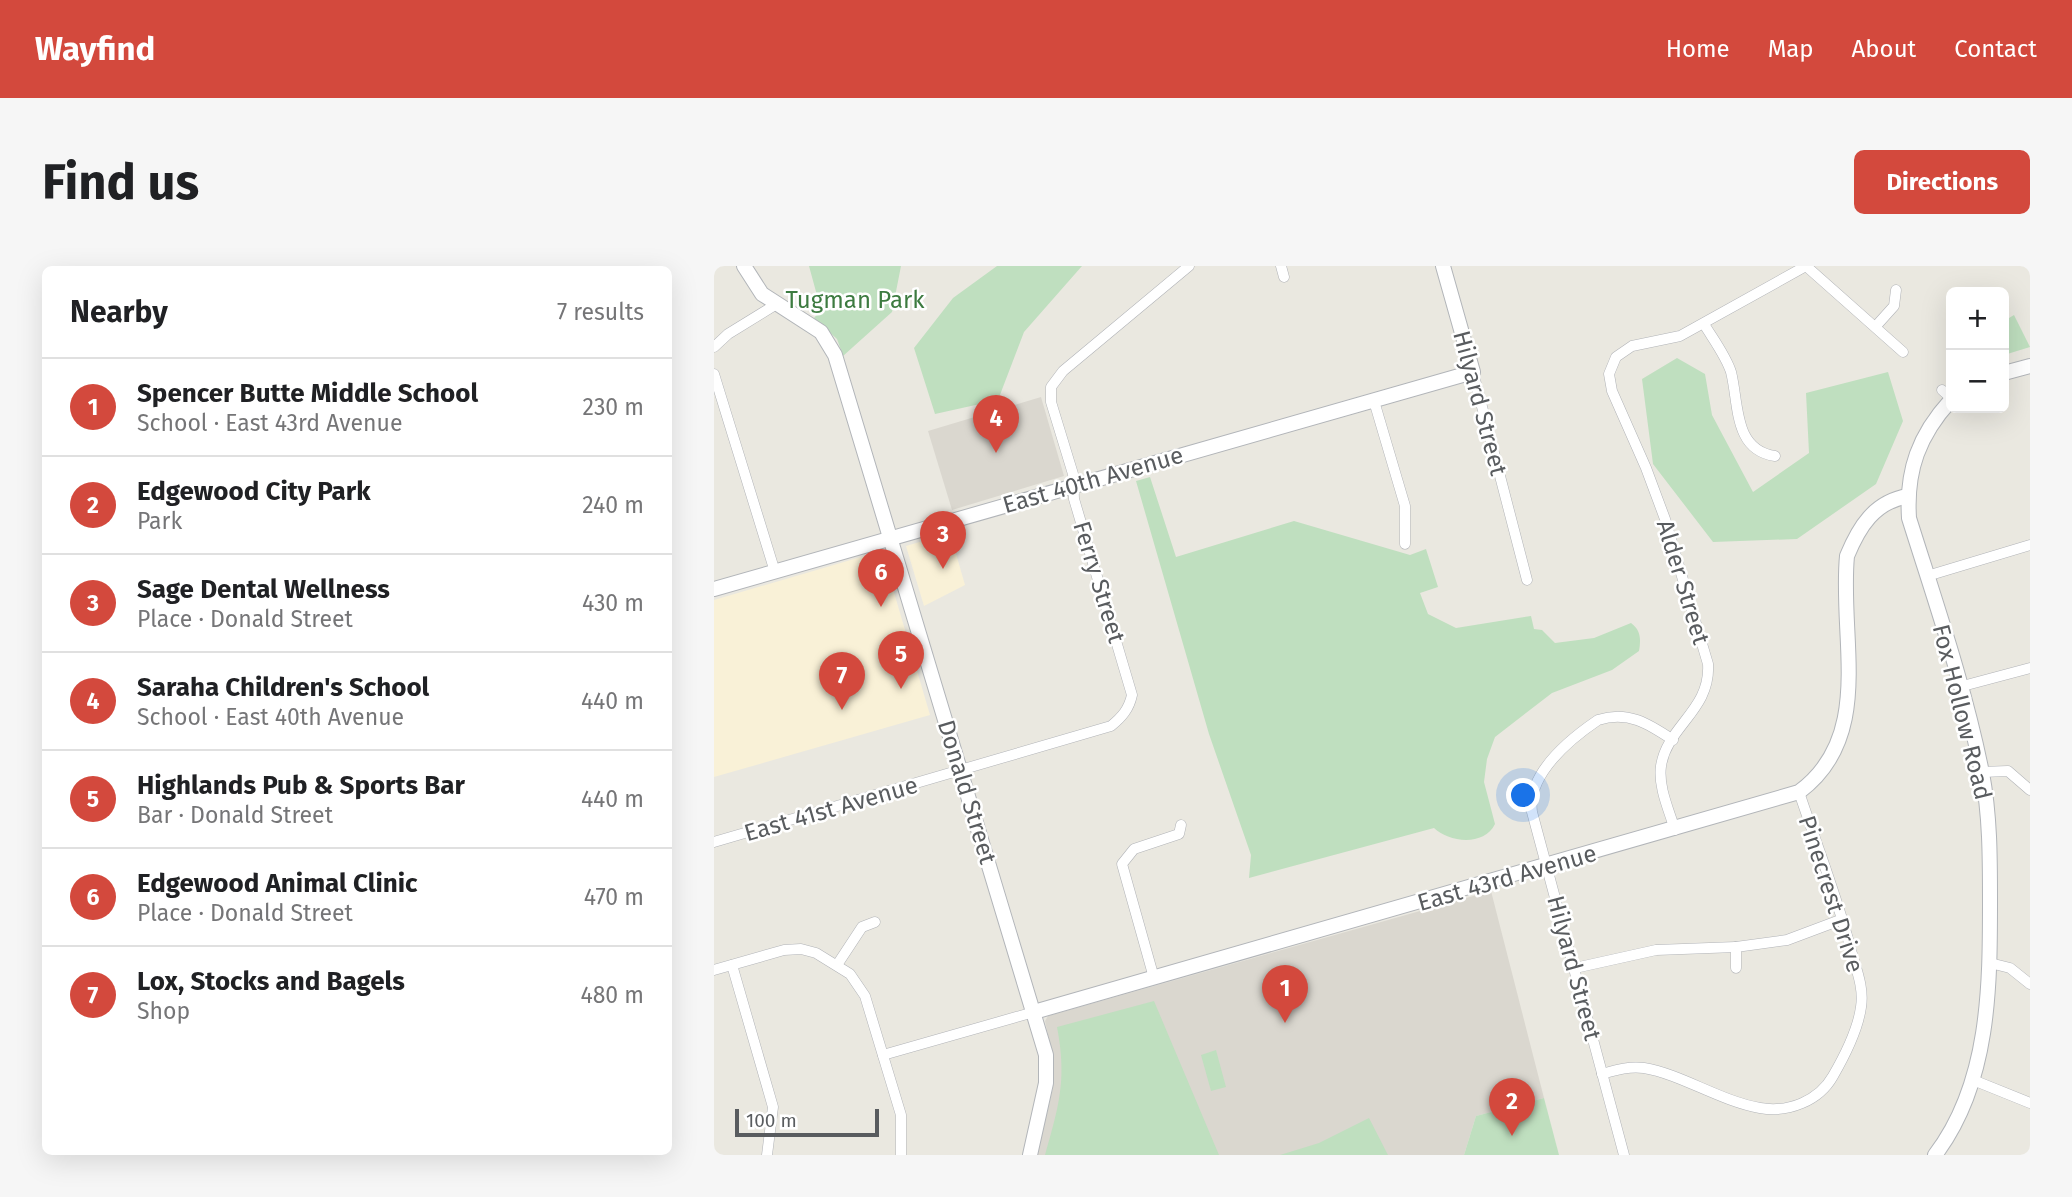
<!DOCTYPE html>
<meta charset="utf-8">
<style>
:root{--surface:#fff;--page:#f6f6f6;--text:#202124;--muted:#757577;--line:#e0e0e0;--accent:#d3493d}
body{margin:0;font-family:"Fira Sans",sans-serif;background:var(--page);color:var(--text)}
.controls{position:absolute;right:21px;top:21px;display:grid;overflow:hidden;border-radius:10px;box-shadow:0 7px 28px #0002}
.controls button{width:63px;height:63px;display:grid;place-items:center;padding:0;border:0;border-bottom:2px solid var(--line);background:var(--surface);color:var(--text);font:35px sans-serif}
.scale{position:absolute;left:21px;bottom:18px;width:144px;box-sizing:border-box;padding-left:7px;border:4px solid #595c5f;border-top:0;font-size:19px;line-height:24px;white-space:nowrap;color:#595c5f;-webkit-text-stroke:5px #fff;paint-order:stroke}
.you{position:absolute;left:810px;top:530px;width:24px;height:24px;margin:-18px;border:5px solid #fff;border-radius:50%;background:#1a73e8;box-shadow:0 0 0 10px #1a73e833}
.badge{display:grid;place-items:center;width:46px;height:46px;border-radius:50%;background:var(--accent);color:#fff;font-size:23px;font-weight:700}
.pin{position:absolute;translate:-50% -58px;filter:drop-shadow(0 2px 4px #0008)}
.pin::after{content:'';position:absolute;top:37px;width:24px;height:21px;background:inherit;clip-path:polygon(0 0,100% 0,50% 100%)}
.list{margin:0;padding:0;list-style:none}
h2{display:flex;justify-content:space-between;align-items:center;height:91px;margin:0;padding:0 28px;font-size:30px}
h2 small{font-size:23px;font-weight:400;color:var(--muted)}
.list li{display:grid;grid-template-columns:46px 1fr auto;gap:21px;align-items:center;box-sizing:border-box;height:98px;padding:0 28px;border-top:2px solid var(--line)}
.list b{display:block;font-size:26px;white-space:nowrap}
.list p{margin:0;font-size:23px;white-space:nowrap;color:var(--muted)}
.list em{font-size:23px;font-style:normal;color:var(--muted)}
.map{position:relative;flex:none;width:1316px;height:889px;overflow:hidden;border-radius:10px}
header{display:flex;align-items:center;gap:42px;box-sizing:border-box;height:98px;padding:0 35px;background:var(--accent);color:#fff}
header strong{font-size:33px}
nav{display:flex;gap:38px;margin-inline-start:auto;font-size:24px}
.intro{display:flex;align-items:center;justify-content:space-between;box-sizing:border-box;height:168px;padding:0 42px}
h1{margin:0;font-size:49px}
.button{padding:18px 32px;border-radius:10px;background:var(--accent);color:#fff;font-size:24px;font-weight:700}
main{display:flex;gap:42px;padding:0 42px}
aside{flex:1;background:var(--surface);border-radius:10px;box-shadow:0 7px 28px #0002}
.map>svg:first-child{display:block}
.commercial{fill:#f9f1d7}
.education{fill:#dad7cf}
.green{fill:#bfdfbf}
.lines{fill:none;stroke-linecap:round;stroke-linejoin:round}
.street-casing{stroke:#b1b3b7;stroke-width:11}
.secondary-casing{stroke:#b2b5b9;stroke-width:16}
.street{stroke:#fff;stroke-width:10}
.secondary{stroke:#fff;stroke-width:14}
.labels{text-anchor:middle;stroke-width:5;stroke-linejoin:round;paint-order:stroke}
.park-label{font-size:24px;fill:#3d7b40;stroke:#fff}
.street-label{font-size:24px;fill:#595c5f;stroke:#fff}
</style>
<header>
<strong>Wayfind</strong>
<nav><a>Home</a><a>Map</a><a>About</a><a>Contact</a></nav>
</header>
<div class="intro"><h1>Find us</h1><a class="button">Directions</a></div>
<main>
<aside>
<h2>Nearby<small>7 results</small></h2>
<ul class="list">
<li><span class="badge">1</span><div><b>Spencer Butte Middle School</b><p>School · East 43rd Avenue</p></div><em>230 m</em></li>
<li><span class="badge">2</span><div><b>Edgewood City Park</b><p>Park</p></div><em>240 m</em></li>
<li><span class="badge">3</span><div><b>Sage Dental Wellness</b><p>Place · Donald Street</p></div><em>430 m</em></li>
<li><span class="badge">4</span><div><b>Saraha Children's School</b><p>School · East 40th Avenue</p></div><em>440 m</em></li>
<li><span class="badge">5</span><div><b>Highlands Pub &amp; Sports Bar</b><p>Bar · Donald Street</p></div><em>440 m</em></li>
<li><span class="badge">6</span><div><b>Edgewood Animal Clinic</b><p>Place · Donald Street</p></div><em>470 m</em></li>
<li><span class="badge">7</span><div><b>Lox, Stocks and Bagels</b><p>Shop</p></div><em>480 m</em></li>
</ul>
</aside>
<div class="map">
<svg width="1316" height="889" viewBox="0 0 1316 889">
<rect width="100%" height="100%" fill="#eae8e0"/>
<!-- commercial -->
<g class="commercial">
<path d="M236 267 251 319 210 340 192 280Z"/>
<path d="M164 286 169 289 216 449 0 511V334Z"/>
</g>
<!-- education -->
<g class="education">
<path d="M327 131 350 210 238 244 214 165Z"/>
<path d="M777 625 830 832 762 850 750 889H323L339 822 340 797 331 755 334 750Z"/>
</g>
<!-- green -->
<g class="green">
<path d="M95 0H187L178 46 129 90 123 73 100 52 107 44Z"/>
<path d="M283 0H368L310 66 284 134 221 148 200 82 239 32Z"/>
<path d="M1300 49 1316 81 1290 89V55Z"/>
<path d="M963 92 991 108 998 149 1039 226 1095 187 1092 127 1174 106 1189 155 1162 218 1083 273 999 276 939 198 928 113Z"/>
<path d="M436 211 462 291 580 255 696 289 712 283 724 321 706 327 714 348 742 362 817 350 820 363 828 364 841 377 880 372 917 357C927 364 927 374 925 385L898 404 838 427 781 471 773 493 770 516 781 558C770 581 734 576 720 562L535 612 537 589 495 468 422 215Z"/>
<path d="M440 735 505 889H331C345 840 353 813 343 761Z"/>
<path d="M502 784 512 821 497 825 487 789Z"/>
<path d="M830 832 845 889H750L762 850Z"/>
<path d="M655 852 674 889H566L605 877Z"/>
</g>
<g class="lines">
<defs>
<g id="street">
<path d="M567 0 570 11"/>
<path d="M1092 0 1189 86"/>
<path d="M990 58C999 73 1012 90 1017 106 1025 137 1019 184 1061 190"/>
<path d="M1162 60 1180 40 1182 24"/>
<path d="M0 81 14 68 61 39"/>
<path d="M759 106 813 314"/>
<path d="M0 108 61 306"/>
<path d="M1228 124 1237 132"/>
<path d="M660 135 691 240V278"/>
<path d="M1213 310 1316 279"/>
<path d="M1245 421 1316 402"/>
<path d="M1268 506 1294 505 1316 524"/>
<path d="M961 564C955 544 944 521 947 500 953 460 997 444 994 398L951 253 932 202 898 125 895 108 902 91 918 80 966 70 1092 0"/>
<path d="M0 576 397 460C408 451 415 443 418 429L360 233 359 208 337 136V121L349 105 475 0"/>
<path d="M1276 697 1296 702 1316 718"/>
<path d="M18 699 59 841 53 889"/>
<path d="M123 699 148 661 161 656"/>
<path d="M861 702 942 684 1022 681"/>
<path d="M1022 702V681L1073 674 1129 653"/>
<path d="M0 704 70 684 87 683 102 687 136 708 151 730 187 849V889"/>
<path d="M440 712 408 598 420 583 465 568 467 559"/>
<path d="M169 789 320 746"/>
<path d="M888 808C902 804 915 800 930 802 967 808 1006 835 1046 842 1074 847 1105 835 1119 810 1130 791 1144 763 1147 741 1150 723 1143 705 1138 688 1124 633 1103 580 1085 526"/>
<path d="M1259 814 1316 837"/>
<path d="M910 889 818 546C813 508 856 473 884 454 914 444 935 458 959 474"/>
</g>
<g id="secondary">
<path d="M30 0 48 28 107 66 121 89 332 789V817L316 889"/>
<path d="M1290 107 1316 100"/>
<path d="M0 323 759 106 729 0"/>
<path d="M320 746 1085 526C1161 470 1125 373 1133 290 1145 261 1160 236 1194 230"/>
<path d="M1221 889C1276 817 1276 720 1276 634 1276 592 1276 549 1268 507 1251 421 1221 335 1195 252 1192 204 1205 169 1237 134"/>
</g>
</defs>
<!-- street casing -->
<use href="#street" class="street-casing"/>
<!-- secondary casing -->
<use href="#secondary" class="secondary-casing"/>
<!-- street -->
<use href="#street" class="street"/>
<!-- secondary -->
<use href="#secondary" class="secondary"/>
</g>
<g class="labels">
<!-- park labels -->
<g class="park-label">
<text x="141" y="42">Tugman Park</text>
</g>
<!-- street labels -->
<g class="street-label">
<text transform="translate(766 137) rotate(75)" y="8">Hilyard Street</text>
<text transform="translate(379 214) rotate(-16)" y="8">East 40th Avenue</text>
<text transform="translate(385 316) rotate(73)" y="8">Ferry Street</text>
<text transform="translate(969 316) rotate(73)" y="8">Alder Street</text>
<text transform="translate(1248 446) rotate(76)" y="8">Fox Hollow Road</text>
<text transform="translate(253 526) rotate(73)" y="8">Donald Street</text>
<text transform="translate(117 543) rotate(-16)" y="8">East 41st Avenue</text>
<text transform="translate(793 612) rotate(-16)" y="8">East 43rd Avenue</text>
<text transform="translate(1117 628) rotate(72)" y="8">Pinecrest Drive</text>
<text transform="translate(860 702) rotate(75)" y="8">Hilyard Street</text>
</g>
</g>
</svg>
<div class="controls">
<button>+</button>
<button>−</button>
</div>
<div class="scale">100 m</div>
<div class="you"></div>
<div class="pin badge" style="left:571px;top:757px">1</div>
<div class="pin badge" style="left:798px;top:870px">2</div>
<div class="pin badge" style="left:229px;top:303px">3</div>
<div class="pin badge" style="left:282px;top:187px">4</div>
<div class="pin badge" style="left:187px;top:423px">5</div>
<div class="pin badge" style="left:167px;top:341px">6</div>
<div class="pin badge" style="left:128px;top:444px">7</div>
</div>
</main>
